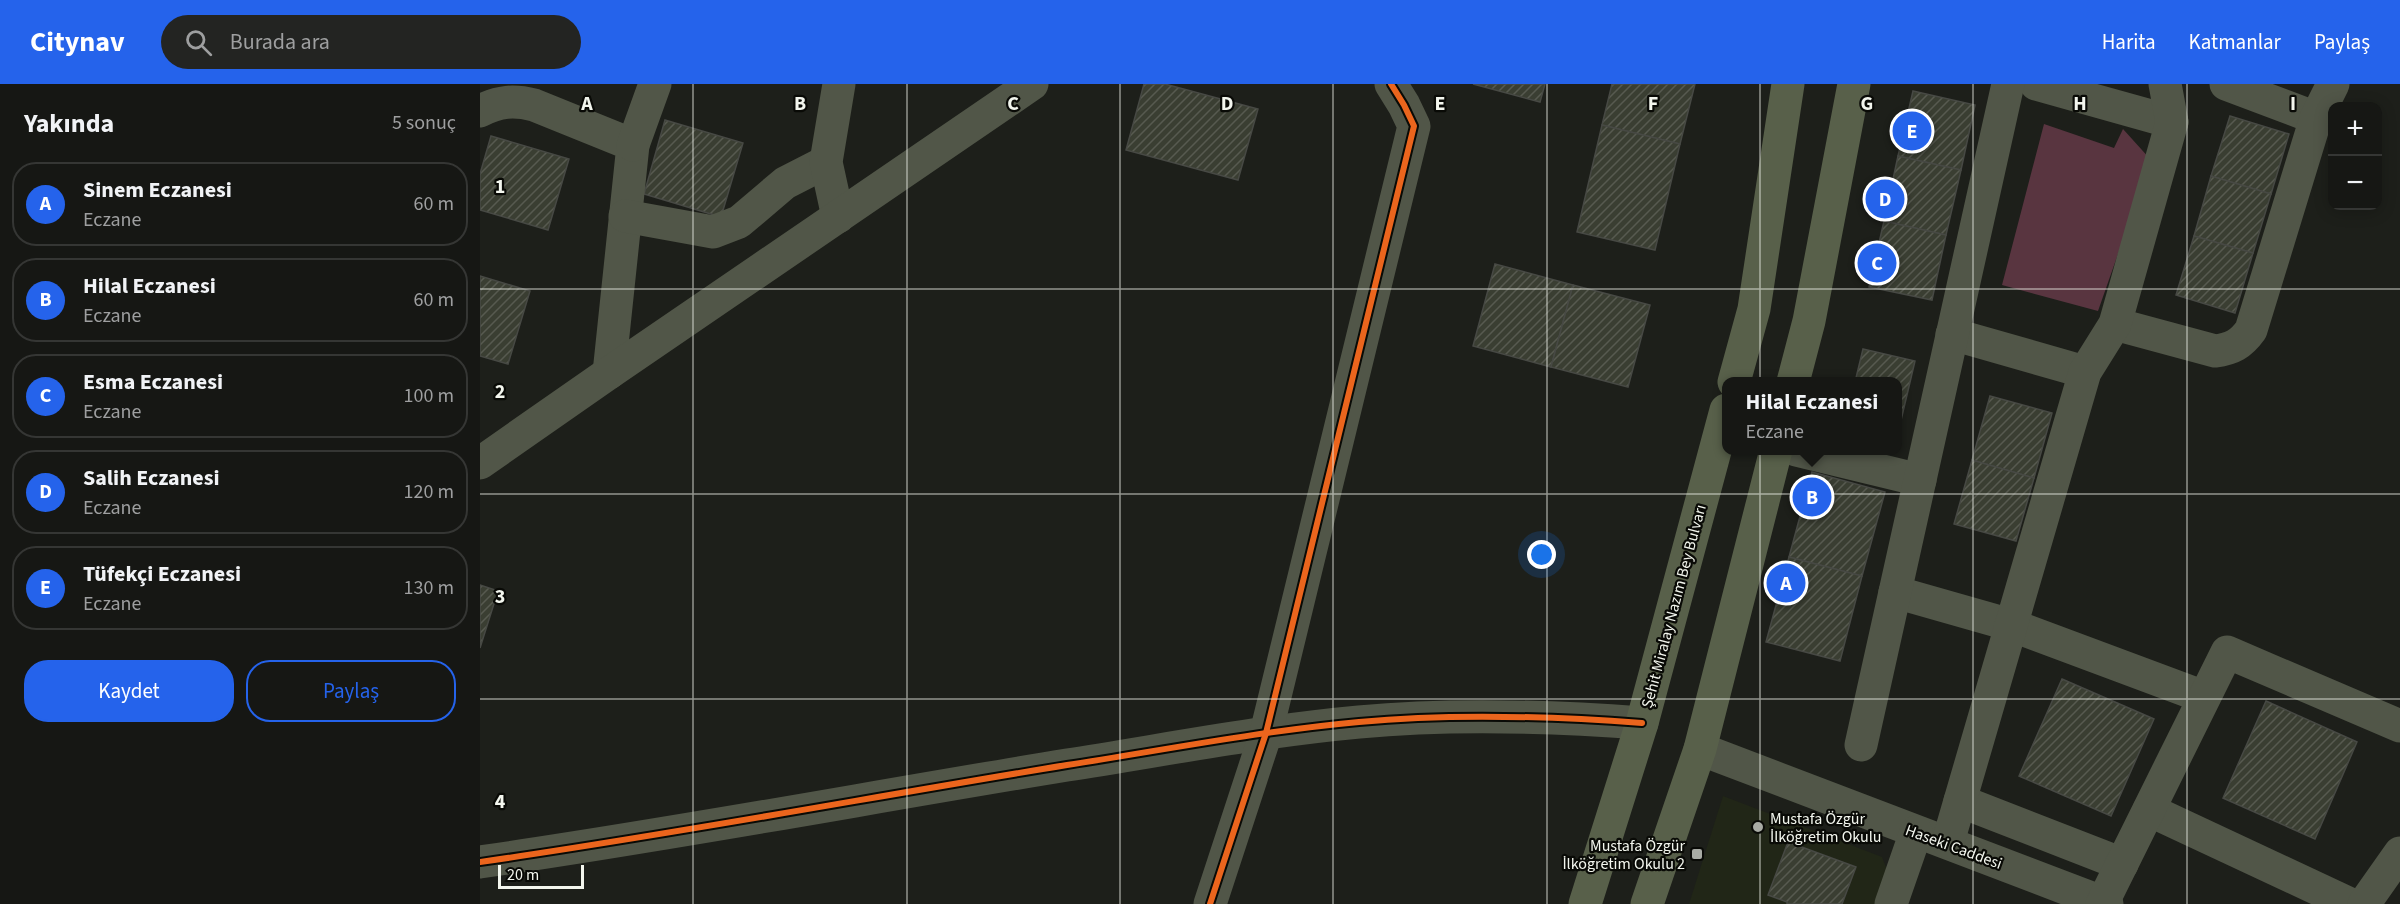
<!DOCTYPE html>
<html lang="tr">
<meta charset="utf-8">
<style>
:root{--surface:#161714;--page:#232422;--text:#f1f3f6;--muted:#9e9fa0;--line:#353634;--accent:#2563eb}
body{margin:0;font-family:"Source Sans 3",sans-serif;background:var(--page);color:var(--text)}
.controls{position:absolute;right:18px;top:18px;display:grid;overflow:hidden;border-radius:12px;box-shadow:0 3px 15px #0003}
.controls button{width:54px;height:54px;display:grid;place-items:center;padding:0;border:0;border-bottom:2px solid var(--line);background:var(--surface);color:var(--text);font:30px sans-serif}
.scale{position:absolute;left:18px;bottom:15px;width:86px;box-sizing:border-box;padding-left:6px;border:3px solid #f3f6ee;border-top:0;font-size:16px;line-height:21px;white-space:nowrap;color:#f3f6ee;-webkit-text-stroke:4px #090a06;paint-order:stroke}
.you{position:absolute;left:1062px;top:471px;width:21px;height:21px;margin:-15px;border:4px solid #fff;border-radius:50%;background:#1a73e8;box-shadow:0 0 0 9px #1a73e833}
.badge{display:grid;place-items:center;width:39px;height:39px;border-radius:50%;background:var(--accent);color:#fff;font-size:20px;font-weight:700}
.pin{position:absolute;translate:-50% -50%;border:3px solid #fff;box-shadow:0 2px 6px #0006}
.popup{position:absolute;left:1242px;top:293px;width:180px;height:78px;box-sizing:border-box;display:grid;place-content:center;border-radius:12px;background:var(--surface);filter:drop-shadow(0 2px 4px #0005);font-size:20px;white-space:nowrap;color:var(--muted)}
.popup b{font-size:22px;color:var(--text)}
.popup::after{content:'';position:absolute;left:50%;top:100%;margin-left:-12px;border:12px solid transparent;border-top-color:var(--surface)}
.list{margin:0;padding:0;list-style:none}
h2{display:flex;justify-content:space-between;align-items:center;height:78px;margin:0;padding:0 24px;font-size:26px}
h2 small{font-size:20px;font-weight:400;color:var(--muted)}
.list li{display:grid;grid-template-columns:39px 1fr auto;gap:18px;align-items:center;box-sizing:border-box;height:84px;margin:0 12px 12px;padding:0 12px;border:2px solid var(--line);border-radius:24px}
.list b{display:block;font-size:22px;white-space:nowrap}
.list p{margin:0;font-size:20px;white-space:nowrap;color:var(--muted)}
.list em{font-size:20px;font-style:normal;color:var(--muted)}
.actions{display:flex;gap:12px;padding:18px 24px}
.actions a{flex:1;padding:14px 0;border:2px solid var(--accent);border-radius:24px;text-align:center;font-size:21px;color:var(--accent)}
.actions .main{background:var(--accent);color:#fff}
.icon{flex:none;width:33px;height:33px;fill:none;stroke:currentColor;stroke-width:2;stroke-linecap:round;stroke-linejoin:round}
.map{position:relative;flex:none;width:1920px;height:820px;overflow:hidden}
header{display:flex;align-items:center;gap:36px;box-sizing:border-box;height:84px;padding:0 30px;background:var(--accent);color:#fff}
header strong{font-size:28px}
nav{display:flex;gap:33px;margin-inline-start:auto;font-size:21px}
.search{width:420px;height:54px;background:var(--page);display:flex;align-items:center;gap:15px;box-sizing:border-box;padding:0 21px;border-radius:33px;color:var(--muted);font-size:22px}
main{display:flex}
aside{flex:1;background:var(--surface)}
.map>svg:first-child{display:block}
.built{fill:#212617}
.green{fill:#593540}
.building{fill:url(#building-hatch);stroke:#474944;stroke-width:1.5}
.lines{fill:none;stroke-linecap:round;stroke-linejoin:round}
.minor{stroke:#515648;stroke-width:33}
.major{stroke:#58604a;stroke-width:33}
.cycleway-casing{stroke:#090a06;stroke-width:10}
.cycleway{stroke:#eb651d;stroke-width:6}
.grid{fill:none;stroke:#f3f6ee;stroke-width:1.5;stroke-opacity:0.55}
.poi-dot{fill:#a8aba4;stroke:#090a06;stroke-width:2}
.labels{text-anchor:middle;stroke-width:4.5;stroke-linejoin:round;paint-order:stroke}
.street-label{font-size:16px;fill:#f3f6ee;stroke:#090a06}
.poi-label{font-size:16px;fill:#f3f6ee;stroke:#090a06;text-anchor:start}
.grid-label{font-size:20px;text-anchor:middle;font-weight:bold;fill:#f3f6ee;stroke:#090a06;stroke-width:4.5;stroke-linejoin:round;paint-order:stroke}
</style>
<header>
<strong>Citynav</strong>
<div class="search"><svg class="icon" aria-label="search" viewBox="0 0 24 24"><circle cx="10" cy="10" r="6"/><path d="M15 15l6 6"/></svg>Burada ara</div>
<nav><a>Harita</a><a>Katmanlar</a><a>Paylaş</a></nav>
</header>
<main>
<aside>
<h2>Yakında<small>5 sonuç</small></h2>
<ul class="list">
<li><span class="badge">A</span><div><b>Sinem Eczanesi</b><p>Eczane</p></div><em>60 m</em></li>
<li><span class="badge">B</span><div><b>Hilal Eczanesi</b><p>Eczane</p></div><em>60 m</em></li>
<li><span class="badge">C</span><div><b>Esma Eczanesi</b><p>Eczane</p></div><em>100 m</em></li>
<li><span class="badge">D</span><div><b>Salih Eczanesi</b><p>Eczane</p></div><em>120 m</em></li>
<li><span class="badge">E</span><div><b>Tüfekçi Eczanesi</b><p>Eczane</p></div><em>130 m</em></li>
</ul>
<div class="actions"><a class="main">Kaydet</a><a>Paylaş</a></div>
</aside>
<div class="map">
<svg width="1920" height="820" viewBox="0 0 1920 820">
<defs>
<pattern id="building-hatch" width="6" height="6" patternUnits="userSpaceOnUse" patternTransform="scale(1.5)"><rect width="6" height="6" fill="#3a3e32"/><path d="M-1 1l2-2M0 6l6-6M5 7l2-2" fill="none" stroke="#575a50"/></pattern>
</defs>
<rect width="100%" height="100%" fill="#1d1f1a"/>
<!-- built -->
<path class="built" d="M1243 712 1402 773 1409 791 1399 820H1209Z"/>
<!-- green -->
<path class="green" d="M1564 40 1634 64 1643 45 1671 76 1618 227 1522 201Z"/>
<!-- building -->
<g class="building">
<path d="M664 0H685L778 25 758 96 646 66Z"/>
<path d="M993 0H1065L1060 18Z"/>
<path d="M1132 0H1215L1200 60 1122 41Z"/>
<path d="M1433 7 1495 21 1481 86 1418 72Z"/>
<path d="M1750 32 1809 50 1791 110 1731 92Z"/>
<path d="M185 36 263 59 241 133 164 110Z"/>
<path d="M1122 41 1200 60 1175 166 1097 148Z"/>
<path d="M11 52 89 75 68 146 0 126V90Z"/>
<path d="M1418 72 1481 86 1466 151 1404 137Z"/>
<path d="M1731 92 1791 110 1773 169 1714 152Z"/>
<path d="M1404 137 1466 151 1452 216 1389 203Z"/>
<path d="M1714 152 1773 169 1755 229 1696 211Z"/>
<path d="M1015 180 1093 201 1071 283 993 262Z"/>
<path d="M0 192 50 207 28 280 0 272Z"/>
<path d="M1093 201 1170 221 1148 303 1071 283Z"/>
<path d="M1383 265 1435 277 1418 349V298H1375Z"/>
<path d="M1510 312 1572 329 1554 394 1492 376Z"/>
<path d="M1492 376 1554 394 1536 457 1474 440Z"/>
<path d="M1332 388 1405 408 1382 492 1309 473Z"/>
<path d="M1309 473 1382 492 1360 577 1286 558Z"/>
<path d="M0 501 18 507 0 564Z"/>
<path d="M1582 595 1674 635 1631 732 1539 692Z"/>
<path d="M1786 617 1877 658 1835 755 1743 714Z"/>
<path d="M1308 758 1376 783 1362 820H1307V818L1288 811Z"/>
</g>
<g class="lines">
<!-- minor -->
<g class="minor">
<path d="M1556 0 1692 38"/>
<path d="M1746 0 1836 34"/>
<path d="M0 27C19 17 34 16 54 21L153 61 129 289"/>
<path d="M153 61 175 0"/>
<path d="M145 132 233 148 259 138 305 99 346 78"/>
<path d="M358 133 346 78 359 0"/>
<path d="M1635 240 1735 267C1752 265 1761 260 1771 246L1836 34 1853 0"/>
<path d="M1472 250 1605 288"/>
<path d="M1316 366 1440 396"/>
<path d="M0 379 129 289 552 0"/>
<path d="M1415 508 1531 541 1724 613"/>
<path d="M1381 661 1528 0"/>
<path d="M1220 665 1627 820"/>
<path d="M1480 717 1642 780"/>
<path d="M1669 726 1870 820"/>
<path d="M1468 758 1605 288 1635 240 1692 38 1685 0"/>
<path d="M0 778C196 750 391 713 587 681 684 666 781 647 879 638 973 629 1067 632 1162 639"/>
<path d="M730 820 786 649 934 42 924 21 911 0"/>
<path d="M1411 820 1436 748"/>
<path d="M1622 820 1747 568 1920 642"/>
<path d="M1884 820 1920 769"/>
</g>
<!-- major -->
<g class="major">
<path d="M1254 298 1274 225 1308 0"/>
<path d="M1313 298 1329 237 1374 0"/>
<path d="M1105 820 1162 639 1246 326"/>
<path d="M1167 820 1220 665 1296 366"/>
</g>
<defs>
<g id="cycleway">
<path d="M0 778C196 750 391 713 587 681 684 666 781 647 879 638 973 629 1067 632 1162 639"/>
<path d="M730 820 786 649 934 42 924 21 911 0"/>
</g>
</defs>
<!-- cycleway casing -->
<use href="#cycleway" class="cycleway-casing"/>
<!-- cycleway -->
<use href="#cycleway" class="cycleway"/>
</g>
<!-- grid -->
<path class="grid" d="M213 0V820M427 0V820M640 0V820M853 0V820M1067 0V820M1280 0V820M1493 0V820M1707 0V820M0 205H1920M0 410H1920M0 615H1920"/>
<!-- markers -->
<g class="poi-dot">
<circle cx="1278" cy="743" r="6"/>
<rect x="1211" y="764" width="12" height="12" rx="3"/>
</g>
<g class="labels">
<!-- street labels -->
<g class="street-label">
<text transform="translate(1193 522) rotate(-75)" y="6">Şehit Miralay Nazım Bey Bulvarı</text>
<text transform="translate(1474 762) rotate(20)" y="6">Haseki Caddesi</text>
</g>
<!-- poi labels -->
<g class="poi-label">
<text x="1290" y="740">Mustafa Özgür<tspan x="1290" dy="18">İlköğretim Okulu</tspan></text>
<text x="1205" y="767" text-anchor="end">Mustafa Özgür<tspan x="1205" dy="18">İlköğretim Okulu 2</tspan></text>
</g>
</g>
<g class="grid-label">
<text x="107" y="26">A</text>
<text x="320" y="26">B</text>
<text x="533" y="26">C</text>
<text x="747" y="26">D</text>
<text x="960" y="26">E</text>
<text x="1173" y="26">F</text>
<text x="1387" y="26">G</text>
<text x="1600" y="26">H</text>
<text x="1813" y="26">I</text>
<text x="20" y="109">1</text>
<text x="20" y="314">2</text>
<text x="20" y="519">3</text>
<text x="20" y="724">4</text>
</g>
</svg>
<div class="controls">
<button>+</button>
<button>−</button>
</div>
<div class="scale">20 m</div>
<div class="you"></div>
<div class="pin badge" style="left:1306px;top:499px">A</div>
<div class="pin badge" style="left:1332px;top:413px">B</div>
<div class="popup"><b>Hilal Eczanesi</b>Eczane</div>
<div class="pin badge" style="left:1397px;top:179px">C</div>
<div class="pin badge" style="left:1405px;top:115px">D</div>
<div class="pin badge" style="left:1432px;top:47px">E</div>
</div>
</main>
